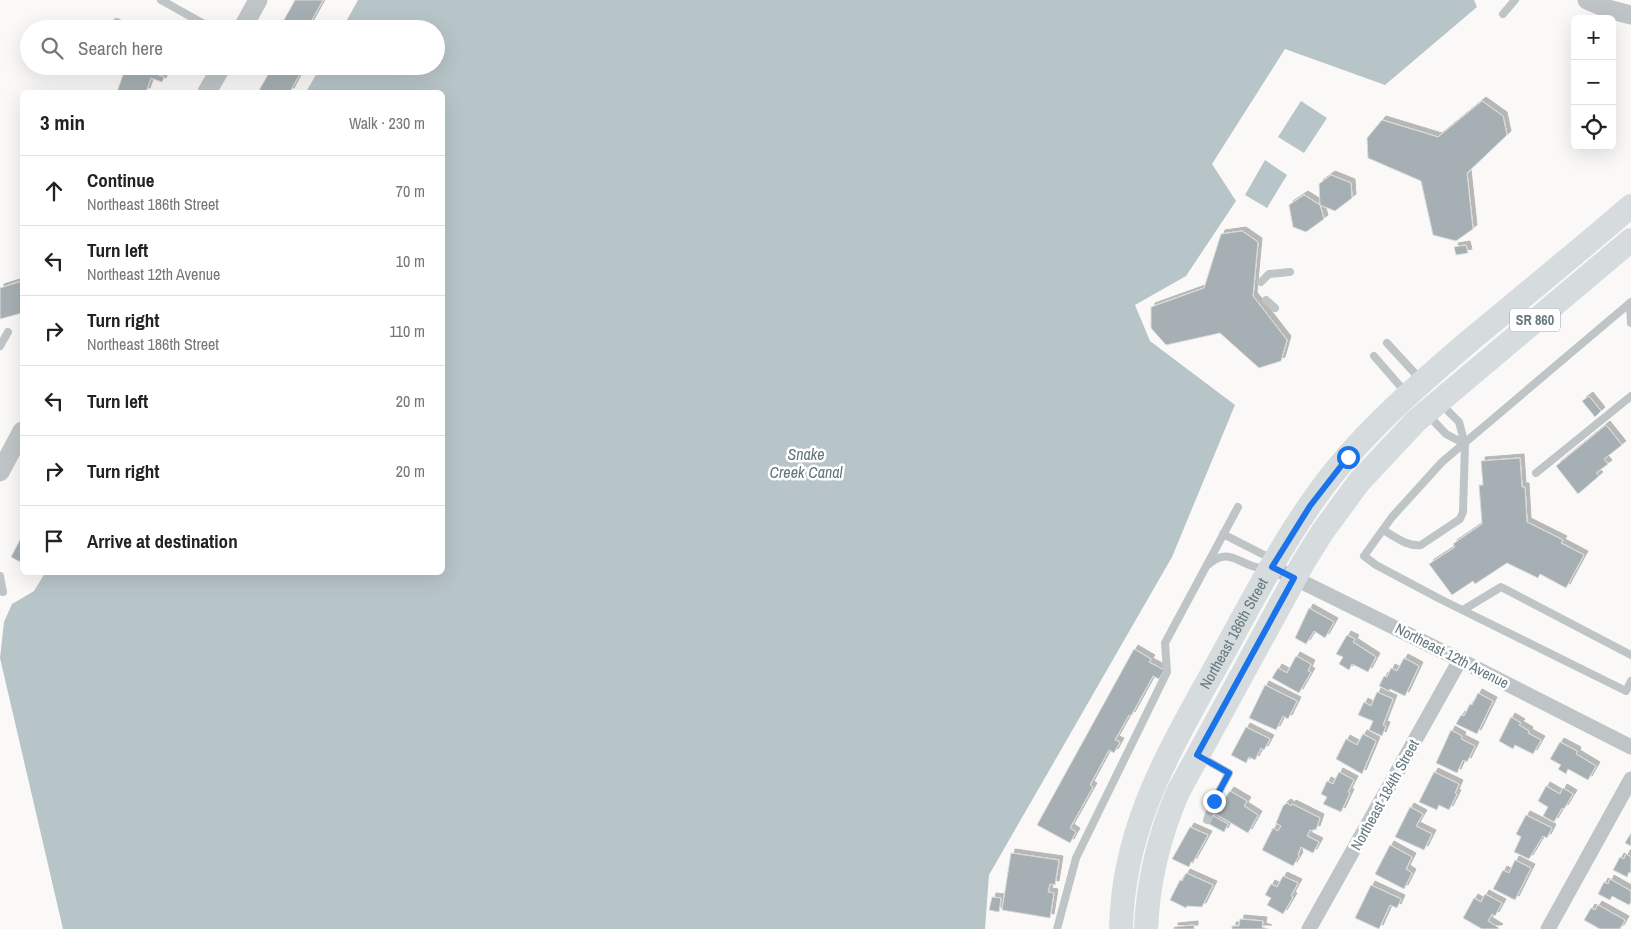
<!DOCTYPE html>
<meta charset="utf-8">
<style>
:root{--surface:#fff;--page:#f2f2f2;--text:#222;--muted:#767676;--line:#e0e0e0}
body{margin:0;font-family:"Archivo Narrow",sans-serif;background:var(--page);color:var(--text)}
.controls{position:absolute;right:15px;top:15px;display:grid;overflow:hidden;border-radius:8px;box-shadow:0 5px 20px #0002}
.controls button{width:45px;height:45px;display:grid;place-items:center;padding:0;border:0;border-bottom:1px solid var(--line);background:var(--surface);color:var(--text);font:25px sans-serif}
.stop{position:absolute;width:15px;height:15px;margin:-11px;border:4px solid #1a73e8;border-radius:50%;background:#fff}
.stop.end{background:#1a73e8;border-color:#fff;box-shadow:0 1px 5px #0008}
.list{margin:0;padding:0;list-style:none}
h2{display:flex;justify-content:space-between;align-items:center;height:65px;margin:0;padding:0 20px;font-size:21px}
h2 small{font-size:16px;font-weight:400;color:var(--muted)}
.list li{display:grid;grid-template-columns:32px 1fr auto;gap:15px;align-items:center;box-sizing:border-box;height:70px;padding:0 20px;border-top:1px solid var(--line)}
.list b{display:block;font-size:19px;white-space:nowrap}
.list p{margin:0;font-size:16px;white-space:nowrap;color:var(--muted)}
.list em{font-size:16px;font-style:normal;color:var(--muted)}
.icon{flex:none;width:28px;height:28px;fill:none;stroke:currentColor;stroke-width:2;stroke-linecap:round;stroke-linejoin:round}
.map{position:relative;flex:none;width:1631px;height:929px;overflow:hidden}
.search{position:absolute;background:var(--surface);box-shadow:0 5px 20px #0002;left:20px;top:20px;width:425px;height:55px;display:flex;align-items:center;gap:12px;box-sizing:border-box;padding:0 18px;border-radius:28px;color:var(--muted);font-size:19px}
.panel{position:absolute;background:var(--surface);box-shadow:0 5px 20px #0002;left:20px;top:90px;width:425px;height:485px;border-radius:8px}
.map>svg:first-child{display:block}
.water{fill:#b8c5c8}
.building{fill:#a6b0b4;stroke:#dbdbda;filter:url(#shadow)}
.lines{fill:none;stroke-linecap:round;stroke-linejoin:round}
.service{stroke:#bfc5c7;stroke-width:8}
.minor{stroke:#bfc5c7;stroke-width:15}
.tertiary{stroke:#bfc5c7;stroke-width:19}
.primary{stroke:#d6dbde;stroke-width:24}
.route{stroke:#1a73e8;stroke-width:6}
.labels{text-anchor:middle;stroke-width:5;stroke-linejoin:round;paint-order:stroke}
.shield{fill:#fff;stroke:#94a1a6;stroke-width:1}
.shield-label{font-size:14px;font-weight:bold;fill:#667980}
.street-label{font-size:15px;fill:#667980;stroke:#fff}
.water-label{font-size:16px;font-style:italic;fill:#61767a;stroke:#fff}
</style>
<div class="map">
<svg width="1631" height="929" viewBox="0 0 1631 929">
<defs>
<filter id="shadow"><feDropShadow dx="4" dy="-4" stdDeviation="0" flood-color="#0004"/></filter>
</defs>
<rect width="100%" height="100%" fill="#faf9f8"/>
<!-- water -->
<g class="water">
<path d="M358 0H1474L1477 7 1385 85 1285 49 1212 164 1236 201 1186 276 1135 305 1150 341 1235 405 1172 557 989 875 985 929H63L0 658 4 622 12 604 34 591 45 573 442 572V92H306L321 66H436V29H342Z"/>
<path d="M1301 101 1327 118 1304 153 1278 137Z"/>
<path d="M1265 160 1287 175 1267 208 1245 195Z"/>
</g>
<!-- building -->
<g class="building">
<path d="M295 0H323L307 29H279Z"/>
<path d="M126 66H152L151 68 154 69 153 73 164 77 162 82 151 78 146 92H117Z"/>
<path d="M273 66H304L290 92H258Z"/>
<path d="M1482 101 1503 116 1507 135 1467 173 1473 229 1456 241 1433 235 1421 181 1368 158 1367 138 1382 120 1438 137Z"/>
<path d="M1331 175 1351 183 1352 198 1335 211 1320 205 1319 184Z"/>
<path d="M1304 195 1320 205 1324 219 1306 232 1293 227 1289 205Z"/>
<path d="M1242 231 1258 242 1253 296 1287 340 1281 361 1259 368 1220 333 1166 345 1151 328V307L1204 288 1221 234Z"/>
<path d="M1466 245 1468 253 1456 255 1454 247Z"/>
<path d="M22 281V313L0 319V288Z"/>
<path d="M1589 396 1601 411 1595 417 1582 401Z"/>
<path d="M1606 425 1622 445 1604 459 1608 464 1596 473 1599 476 1578 494 1556 466Z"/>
<path d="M1520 458 1522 487H1525L1527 522 1563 540 1561 543 1584 555 1566 588 1540 574 1538 578 1507 563 1475 584 1473 581 1452 595 1429 564 1455 547 1453 544 1482 524 1479 485H1483L1481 461Z"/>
<path d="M22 536V563L11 557Z"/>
<path d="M1309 608 1334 622 1325 638 1314 631 1306 644 1295 638Z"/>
<path d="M1347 635 1355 639 1353 642 1376 657 1368 672 1352 664 1349 670 1339 664 1343 657 1336 654Z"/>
<path d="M1134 649 1151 659 1149 662 1164 670 1159 679 1153 676 1131 716 1129 715 1115 740 1120 742 1114 753 1109 750 1090 785 1093 787 1070 828 1076 832 1070 843 1037 825Z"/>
<path d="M1296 656 1311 664 1308 671 1311 672 1299 693 1272 678 1278 668 1287 673Z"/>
<path d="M1404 658 1419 666 1405 696 1390 689 1389 691 1379 686 1384 676 1387 677 1391 668 1397 671Z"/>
<path d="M1265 685 1297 701 1288 719 1283 716 1276 730 1249 718Z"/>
<path d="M1377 692 1393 699 1383 725 1386 726 1382 736 1369 730 1373 721 1358 715 1364 702 1371 706Z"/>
<path d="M1478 693 1493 701 1477 734 1456 724 1461 715 1464 716 1470 704 1472 705Z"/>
<path d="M1511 717 1521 723 1519 725 1529 731 1528 733 1541 740 1533 754 1515 745 1513 749 1499 741Z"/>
<path d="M1246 727 1270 739 1264 750 1261 748 1255 760 1249 757 1246 763 1231 755Z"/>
<path d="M1451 730 1462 736 1461 739 1475 746 1467 762 1463 760 1457 773 1436 763Z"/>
<path d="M1363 734 1376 741 1362 774 1336 759 1346 739 1357 745Z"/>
<path d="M1560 742 1577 751 1576 754 1596 766 1588 780 1568 769 1566 774 1558 769 1561 765 1550 759Z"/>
<path d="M1339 772 1354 780 1348 792 1350 793 1341 812 1323 804 1327 797 1321 794 1327 781 1333 784Z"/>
<path d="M1434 772 1459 784 1455 793 1457 794 1449 810 1439 805 1437 810 1419 802Z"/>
<path d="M1546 786 1560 794 1563 788 1573 794 1564 809 1562 808 1554 822 1543 816 1548 807 1538 801Z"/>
<path d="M1230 791 1247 801 1244 806 1258 815 1248 833 1214 813Z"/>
<path d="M1287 803 1291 806 1292 804 1320 818 1316 830 1314 829 1313 831 1310 830 1307 836 1319 842 1313 853 1301 847 1298 854 1299 856 1293 866 1262 850 1273 828 1278 831 1281 826 1276 823 1283 806Z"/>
<path d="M1410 807 1423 814 1416 826 1432 834 1424 850 1395 837Z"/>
<path d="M1526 815 1552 828 1547 838 1543 836 1529 859 1514 852 1521 837 1516 834Z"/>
<path d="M1213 816 1228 824 1224 832 1209 824Z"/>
<path d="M1190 827 1208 835 1193 862H1191L1189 867 1172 859Z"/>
<path d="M1631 833V846L1625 843Z"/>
<path d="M1390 845 1412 857 1406 869 1412 873 1404 889 1375 874Z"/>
<path d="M1011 853 1059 860 1055 885 1050 884 1048 892 1054 893 1050 918 1002 910Z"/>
<path d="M1626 854 1631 857V873L1629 872 1627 877 1613 870 1620 857 1624 859Z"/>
<path d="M1515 860 1531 868 1515 900 1493 889 1503 870 1509 873Z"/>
<path d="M1186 873 1213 885 1202 907 1187 906 1186 908 1170 900 1180 880 1182 881Z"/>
<path d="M1283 876 1298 883 1291 896 1293 897 1283 914 1267 905 1271 898 1265 895 1271 884 1277 887Z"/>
<path d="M1610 879 1631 891V902L1629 905 1612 896 1610 900 1598 894 1604 882 1608 884Z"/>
<path d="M1371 885 1401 899 1397 908 1390 905 1379 929 1355 918Z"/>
<path d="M1485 894 1502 903 1495 916 1492 914 1488 921 1499 928 1498 929H1482L1463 918 1474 898 1481 902Z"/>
<path d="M992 897 1001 898 999 912 989 910Z"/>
<path d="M1598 905 1625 920 1620 929H1600L1584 920 1591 908 1595 910Z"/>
<path d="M1240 919 1263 921 1262 927 1268 929H1232V926H1239Z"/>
<path d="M1194 925V929H1174V927Z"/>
</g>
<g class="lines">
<!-- service -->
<g class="service">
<path d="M161 0 213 29"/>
<path d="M1503 14 1515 0"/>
<path d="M117 22 130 29"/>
<path d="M199 66 217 75"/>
<path d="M1261 282 1269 274 1290 272"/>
<path d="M1266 300 1275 308"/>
<path d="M1631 302 1442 462 1392 517 1364 556 1376 565 1440 599 1626 691 1631 681"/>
<path d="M1630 303 1631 323"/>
<path d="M1387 343 1421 380"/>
<path d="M0 346 8 332"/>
<path d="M1374 356 1407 394"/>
<path d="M1427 414 1446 434 1465 444"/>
<path d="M1536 473 1631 396"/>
<path d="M1383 530C1394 536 1407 547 1421 545L1460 519 1463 512 1465 444 1459 422 1440 403"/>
<path d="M1223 534 1266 556 1269 562"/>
<path d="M1209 564C1231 544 1242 570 1267 568"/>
<path d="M0 576 3 592"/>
<path d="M1463 610 1501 587 1631 655"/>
<path d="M1201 757 1229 773 1214 801 1207 820"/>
<path d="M1057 929 1076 858 1167 672 1165 643 1238 507"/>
</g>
<!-- minor -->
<g class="minor">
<path d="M1272 567 1460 660 1631 747"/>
<path d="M1309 929 1460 660"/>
<path d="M1548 929 1631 779"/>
</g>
<!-- tertiary -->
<g class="tertiary">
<path d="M1587 0 1608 9 1631 15"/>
<path d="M242 29 258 0"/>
<path d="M207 92 222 66"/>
<path d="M0 472 22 431"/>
</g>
<!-- primary -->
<g class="primary">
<path id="s1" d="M1121 929C1123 834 1161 766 1205 686 1246 614 1283 536 1335 471 1376 421 1424 380 1473 338 1526 294 1579 251 1631 206"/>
<path d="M1146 929C1148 881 1159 836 1178 792L1303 563 1323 531 1359 482 1416 421 1631 240"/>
</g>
</g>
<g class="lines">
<!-- route -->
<path class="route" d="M1214 801 1229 773 1197 755 1294 578 1272 567 1310 506 1348 457"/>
</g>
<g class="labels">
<!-- shield labels -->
<rect class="shield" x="1510" y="308.5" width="50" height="23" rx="4"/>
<g class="shield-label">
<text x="1535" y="325">SR 860</text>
</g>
<!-- street labels -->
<g class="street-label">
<text dy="5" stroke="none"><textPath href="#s1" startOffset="320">Northeast 186th Street</textPath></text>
<text transform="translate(1452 656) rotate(27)" y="5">Northeast 12th Avenue</text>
<text transform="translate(1385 795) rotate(-61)" y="5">Northeast 184th Street</text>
</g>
<!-- water labels -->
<g class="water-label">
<text x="806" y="460">Snake<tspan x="806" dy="18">Creek Canal</tspan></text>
</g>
</g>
</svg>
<div class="controls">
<button>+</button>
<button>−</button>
<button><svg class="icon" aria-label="locate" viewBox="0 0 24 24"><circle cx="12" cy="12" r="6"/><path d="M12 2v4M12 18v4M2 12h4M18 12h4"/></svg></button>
</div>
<div class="stop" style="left:1348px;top:457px"></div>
<div class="stop end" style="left:1214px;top:801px"></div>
<div class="search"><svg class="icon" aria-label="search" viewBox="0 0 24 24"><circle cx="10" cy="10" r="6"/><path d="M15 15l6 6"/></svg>Search here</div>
<section class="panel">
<h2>3 min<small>Walk · 230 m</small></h2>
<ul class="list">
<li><svg class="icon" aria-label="ahead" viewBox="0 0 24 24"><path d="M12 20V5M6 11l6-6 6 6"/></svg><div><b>Continue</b><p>Northeast 186th Street</p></div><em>70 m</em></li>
<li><svg class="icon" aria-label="left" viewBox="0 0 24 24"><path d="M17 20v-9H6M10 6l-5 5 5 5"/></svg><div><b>Turn left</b><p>Northeast 12th Avenue</p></div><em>10 m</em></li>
<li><svg class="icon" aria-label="right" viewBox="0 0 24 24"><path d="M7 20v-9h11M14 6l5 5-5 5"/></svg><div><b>Turn right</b><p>Northeast 186th Street</p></div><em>110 m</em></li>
<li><svg class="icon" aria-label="left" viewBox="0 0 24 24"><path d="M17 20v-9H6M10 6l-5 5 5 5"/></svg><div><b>Turn left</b></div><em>20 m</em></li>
<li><svg class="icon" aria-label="right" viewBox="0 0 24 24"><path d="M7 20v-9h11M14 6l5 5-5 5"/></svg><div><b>Turn right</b></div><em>20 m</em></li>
<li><svg class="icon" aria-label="arrive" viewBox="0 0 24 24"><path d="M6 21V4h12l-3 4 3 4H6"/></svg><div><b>Arrive at destination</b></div></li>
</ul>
</section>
</div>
